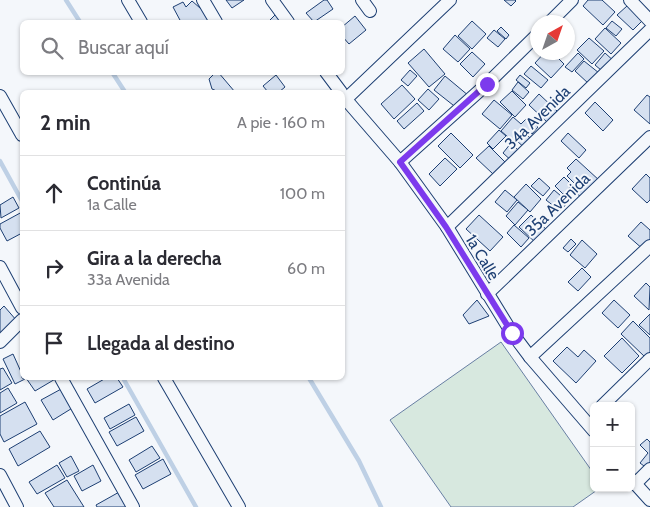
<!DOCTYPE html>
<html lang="es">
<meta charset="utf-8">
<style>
:root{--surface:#fff;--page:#f7f7f7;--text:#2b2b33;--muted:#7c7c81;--line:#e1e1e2}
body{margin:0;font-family:Cabin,sans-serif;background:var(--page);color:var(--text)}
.controls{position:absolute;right:15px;bottom:15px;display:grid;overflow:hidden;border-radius:8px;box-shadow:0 1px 4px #0004}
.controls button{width:45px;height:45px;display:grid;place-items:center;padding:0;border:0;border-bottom:1px solid var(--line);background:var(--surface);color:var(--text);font:25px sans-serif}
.compass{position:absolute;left:530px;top:15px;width:45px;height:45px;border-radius:50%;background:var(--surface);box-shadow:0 1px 4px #0004;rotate:40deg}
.stop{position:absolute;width:15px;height:15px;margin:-11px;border:4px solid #7c3aed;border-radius:50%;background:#fff}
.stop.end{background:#7c3aed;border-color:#fff;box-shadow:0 1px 5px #0008}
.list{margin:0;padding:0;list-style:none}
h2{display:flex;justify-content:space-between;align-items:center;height:65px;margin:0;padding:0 20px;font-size:21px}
h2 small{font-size:16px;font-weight:400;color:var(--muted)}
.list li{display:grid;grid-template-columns:32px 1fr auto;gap:15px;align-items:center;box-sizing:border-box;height:75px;padding:0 20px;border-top:1px solid var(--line)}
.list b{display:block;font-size:19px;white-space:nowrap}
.list p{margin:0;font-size:16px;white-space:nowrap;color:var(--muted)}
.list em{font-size:16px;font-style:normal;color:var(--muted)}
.icon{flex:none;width:28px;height:28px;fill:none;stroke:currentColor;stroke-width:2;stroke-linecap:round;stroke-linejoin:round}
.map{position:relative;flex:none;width:650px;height:507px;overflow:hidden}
.search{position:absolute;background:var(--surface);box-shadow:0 1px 4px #0004;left:20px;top:20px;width:325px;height:55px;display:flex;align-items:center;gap:12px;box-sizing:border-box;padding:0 18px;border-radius:8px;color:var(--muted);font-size:19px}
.panel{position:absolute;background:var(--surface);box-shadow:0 1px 4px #0004;left:20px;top:90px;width:325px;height:290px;border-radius:8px}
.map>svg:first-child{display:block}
.green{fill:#d7e8df;stroke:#687fa3}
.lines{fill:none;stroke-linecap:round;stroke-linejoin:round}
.stream{stroke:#bed0e5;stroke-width:4.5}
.building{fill:#d5e0f0;stroke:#1d3f73}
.minor-casing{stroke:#1d3f73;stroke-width:14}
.minor{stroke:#f4f7fb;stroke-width:12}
.route{stroke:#7c3aed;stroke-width:6}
.labels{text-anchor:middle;stroke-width:4;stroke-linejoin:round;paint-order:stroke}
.street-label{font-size:16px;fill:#1d3f73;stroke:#f4f7fb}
</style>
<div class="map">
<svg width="650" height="507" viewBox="0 0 650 507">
<rect width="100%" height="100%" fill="#f4f7fb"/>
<!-- green -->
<path class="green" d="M501 342 594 474V488H600L573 507H451L390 420Z"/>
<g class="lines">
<!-- stream -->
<g class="stream">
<path d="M66 0 80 22"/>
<path d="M112 72 125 92"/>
<path d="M0 161 22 201"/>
<path d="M123 378 196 507"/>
<path d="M309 378 359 461 381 507"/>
</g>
</g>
<!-- building -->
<g class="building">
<path d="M226 0H244L232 8Z"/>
<path d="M324 0H327L333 9 314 22 306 13Z"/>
<path d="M504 0H515L516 1 511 6Z"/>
<path d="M588 0H602L615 12 603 25 583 6Z"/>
<path d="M192 1 208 15V22H181L173 7 183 2 186 7Z"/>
<path d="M627 6 642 21 633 30 617 15Z"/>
<path d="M275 15 282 22H268Z"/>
<path d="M355 16 366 30 349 44 342 36V27Z"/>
<path d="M472 21 486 34 472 49 458 36Z"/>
<path d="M612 21 622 29 616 36 606 28Z"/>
<path d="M501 27 509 35 506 39 497 31Z"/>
<path d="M605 28 621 43 611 54 595 39Z"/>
<path d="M494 30 505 39 498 47 487 38Z"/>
<path d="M455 35 470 49 458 62 443 49Z"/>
<path d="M589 38 604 51 592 64 577 50Z"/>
<path d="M424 49 445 74 429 87 408 63Z"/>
<path d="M472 52 485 64 473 77 460 64Z"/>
<path d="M545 52H552L564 64 551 78 535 63Z"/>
<path d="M578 53 584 59 572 72 565 67Z"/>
<path d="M605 53 616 63 601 70 595 65Z"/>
<path d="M584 61 599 73 589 84 575 71Z"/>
<path d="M531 66 548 80 541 88 524 74Z"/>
<path d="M410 70 417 76 408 86 401 80Z"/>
<path d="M216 72H218L235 92H219L212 89 209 79Z"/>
<path d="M276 75 285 87 279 92H268L263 86Z"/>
<path d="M520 75 530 83 526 88 516 80Z"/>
<path d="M445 76 469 96 458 109 434 90Z"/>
<path d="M518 82 529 92 523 99 512 90Z"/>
<path d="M402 85 415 99 394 119 381 104Z"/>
<path d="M428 89 439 99 429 110 418 100Z"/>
<path d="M512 91 526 105 515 117 500 102Z"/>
<path d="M539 94 557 111 547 122 529 105Z"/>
<path d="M647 95 650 97V124L634 110Z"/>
<path d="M494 100 512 115 500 129 482 114Z"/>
<path d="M595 102 613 120 603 131 585 113Z"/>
<path d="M417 103 424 111 404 129 397 121Z"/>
<path d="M513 117 521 124 528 117 538 127 532 134 527 130 524 133 534 141 527 150 517 141 515 143 501 131Z"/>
<path d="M499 130 506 136 493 149 487 143Z"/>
<path d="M451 133 473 155 460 168 438 146Z"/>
<path d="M568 133 586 150 579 158 561 141Z"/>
<path d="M511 143 522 154 514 163 503 153Z"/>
<path d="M489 146 505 162 493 174 476 158Z"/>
<path d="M445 158 457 169 440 186 429 174Z"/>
<path d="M576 159 600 181 582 198 574 191 578 187 567 176 571 172 567 168Z"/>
<path d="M646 174 650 178V200L647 203 632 189Z"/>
<path d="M564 177 572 185 563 194 555 186Z"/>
<path d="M539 178 550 188 543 196 531 186Z"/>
<path d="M526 184 541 199 530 212 514 197Z"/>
<path d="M505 190 517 200 507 212 495 202Z"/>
<path d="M554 190 568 202 560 211 546 200Z"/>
<path d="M13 197 19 208 1 218 0 205Z"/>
<path d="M518 202 528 210 515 225 506 216Z"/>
<path d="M22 212V233L7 241 0 228V224Z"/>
<path d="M479 215 503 237 490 251 466 229Z"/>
<path d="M531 215 550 233 538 245 519 227Z"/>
<path d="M641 222 650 230V243L644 250 628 236Z"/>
<path d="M514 225 529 238 521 247 507 233Z"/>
<path d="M571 239 576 244 568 252 563 248Z"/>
<path d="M582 240 597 254 585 268 570 255Z"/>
<path d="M582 268 591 277 578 291 568 282Z"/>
<path d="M646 283 650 287 649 310 634 296Z"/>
<path d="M477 300 489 316 469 324 463 315Z"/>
<path d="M614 300 630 315 618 328 602 313Z"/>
<path d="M4 306 17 321 0 335V310Z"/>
<path d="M650 314V335L639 325Z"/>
<path d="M633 321 650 338V352L645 357 621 334Z"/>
<path d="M622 338 639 356 622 373 604 356Z"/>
<path d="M567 347 578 357 584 350 596 361 576 383 553 361Z"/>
<path d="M13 354 22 374V378L25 379 15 384 3 359Z"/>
<path d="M3 368 12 383 0 390V369Z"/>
<path d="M26 378H57L35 391Z"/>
<path d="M106 378H117L123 387 95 403 87 389Z"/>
<path d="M8 388 17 403 0 413V393Z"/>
<path d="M63 388 74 407 53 420 41 400Z"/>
<path d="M25 402 37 424 4 442 0 434V416Z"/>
<path d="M129 404 135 415 110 429 104 418Z"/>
<path d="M136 417 144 431 117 446 109 432Z"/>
<path d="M40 431 50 447 18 466 9 449Z"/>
<path d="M647 439 650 442V466L648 469 640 463 648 453 640 445Z"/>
<path d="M152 446 160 458 136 472 129 460Z"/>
<path d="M71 456 79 471 67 477 59 463Z"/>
<path d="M163 459 171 474 143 489 135 475Z"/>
<path d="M57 465 65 478 37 494 29 482Z"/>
<path d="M93 465 101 481 82 491 74 476Z"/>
<path d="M67 480 84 507H54L45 493Z"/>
<path d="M121 491 130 507H97L96 505Z"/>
</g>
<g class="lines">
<defs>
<g id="minor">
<path d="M128 0 141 22"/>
<path d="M203 0 216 22"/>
<path d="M272 0 288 22"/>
<path d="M362 0 370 11"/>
<path d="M630 0 650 21"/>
<path d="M550 22 572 0"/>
<path d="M326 72 341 92"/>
<path d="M342 95 400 162 447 227 512 333 530 357 594 431"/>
<path d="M0 96 22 135"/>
<path d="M346 99 450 0"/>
<path d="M400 162 487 84 538 34"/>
<path d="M447 227 650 30"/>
<path d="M0 267 22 308"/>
<path d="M487 294 650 137"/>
<path d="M0 342 22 320"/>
<path d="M530 357 650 246"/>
<path d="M61 378 133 507"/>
<path d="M164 378 239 507"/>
<path d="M602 406 650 359"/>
<path d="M0 475 17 507"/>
<path d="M631 479 650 500"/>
<path d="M635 484 650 469"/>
</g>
</defs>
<!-- minor casing -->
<use href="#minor" class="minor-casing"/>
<!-- minor -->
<use href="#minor" class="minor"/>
</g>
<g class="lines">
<!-- route -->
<path class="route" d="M487 84 400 162 446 227 512 333"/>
</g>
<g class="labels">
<!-- street labels -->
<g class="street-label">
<text transform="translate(537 117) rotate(-44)" y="6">34a Avenida</text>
<text transform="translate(557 204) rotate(-44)" y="6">35a Avenida</text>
<text transform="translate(483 257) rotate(59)" y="6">1a Calle</text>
</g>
</g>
</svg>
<div class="controls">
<button>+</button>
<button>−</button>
</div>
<svg class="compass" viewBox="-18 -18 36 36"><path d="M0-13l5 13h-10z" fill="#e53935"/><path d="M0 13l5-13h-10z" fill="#7c7c81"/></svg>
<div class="stop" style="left:512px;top:333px"></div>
<div class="stop end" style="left:487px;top:84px"></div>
<div class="search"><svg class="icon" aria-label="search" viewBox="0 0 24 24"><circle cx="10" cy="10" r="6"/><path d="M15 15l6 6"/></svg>Buscar aquí</div>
<section class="panel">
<h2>2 min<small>A pie · 160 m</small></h2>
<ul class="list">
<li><svg class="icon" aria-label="ahead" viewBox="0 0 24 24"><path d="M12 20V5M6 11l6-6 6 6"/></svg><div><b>Continúa</b><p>1a Calle</p></div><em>100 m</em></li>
<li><svg class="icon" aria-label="right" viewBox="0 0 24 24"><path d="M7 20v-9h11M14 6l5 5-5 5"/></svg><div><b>Gira a la derecha</b><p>33a Avenida</p></div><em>60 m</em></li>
<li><svg class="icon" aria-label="arrive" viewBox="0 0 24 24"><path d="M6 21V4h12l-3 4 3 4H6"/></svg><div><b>Llegada al destino</b></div></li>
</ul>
</section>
</div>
